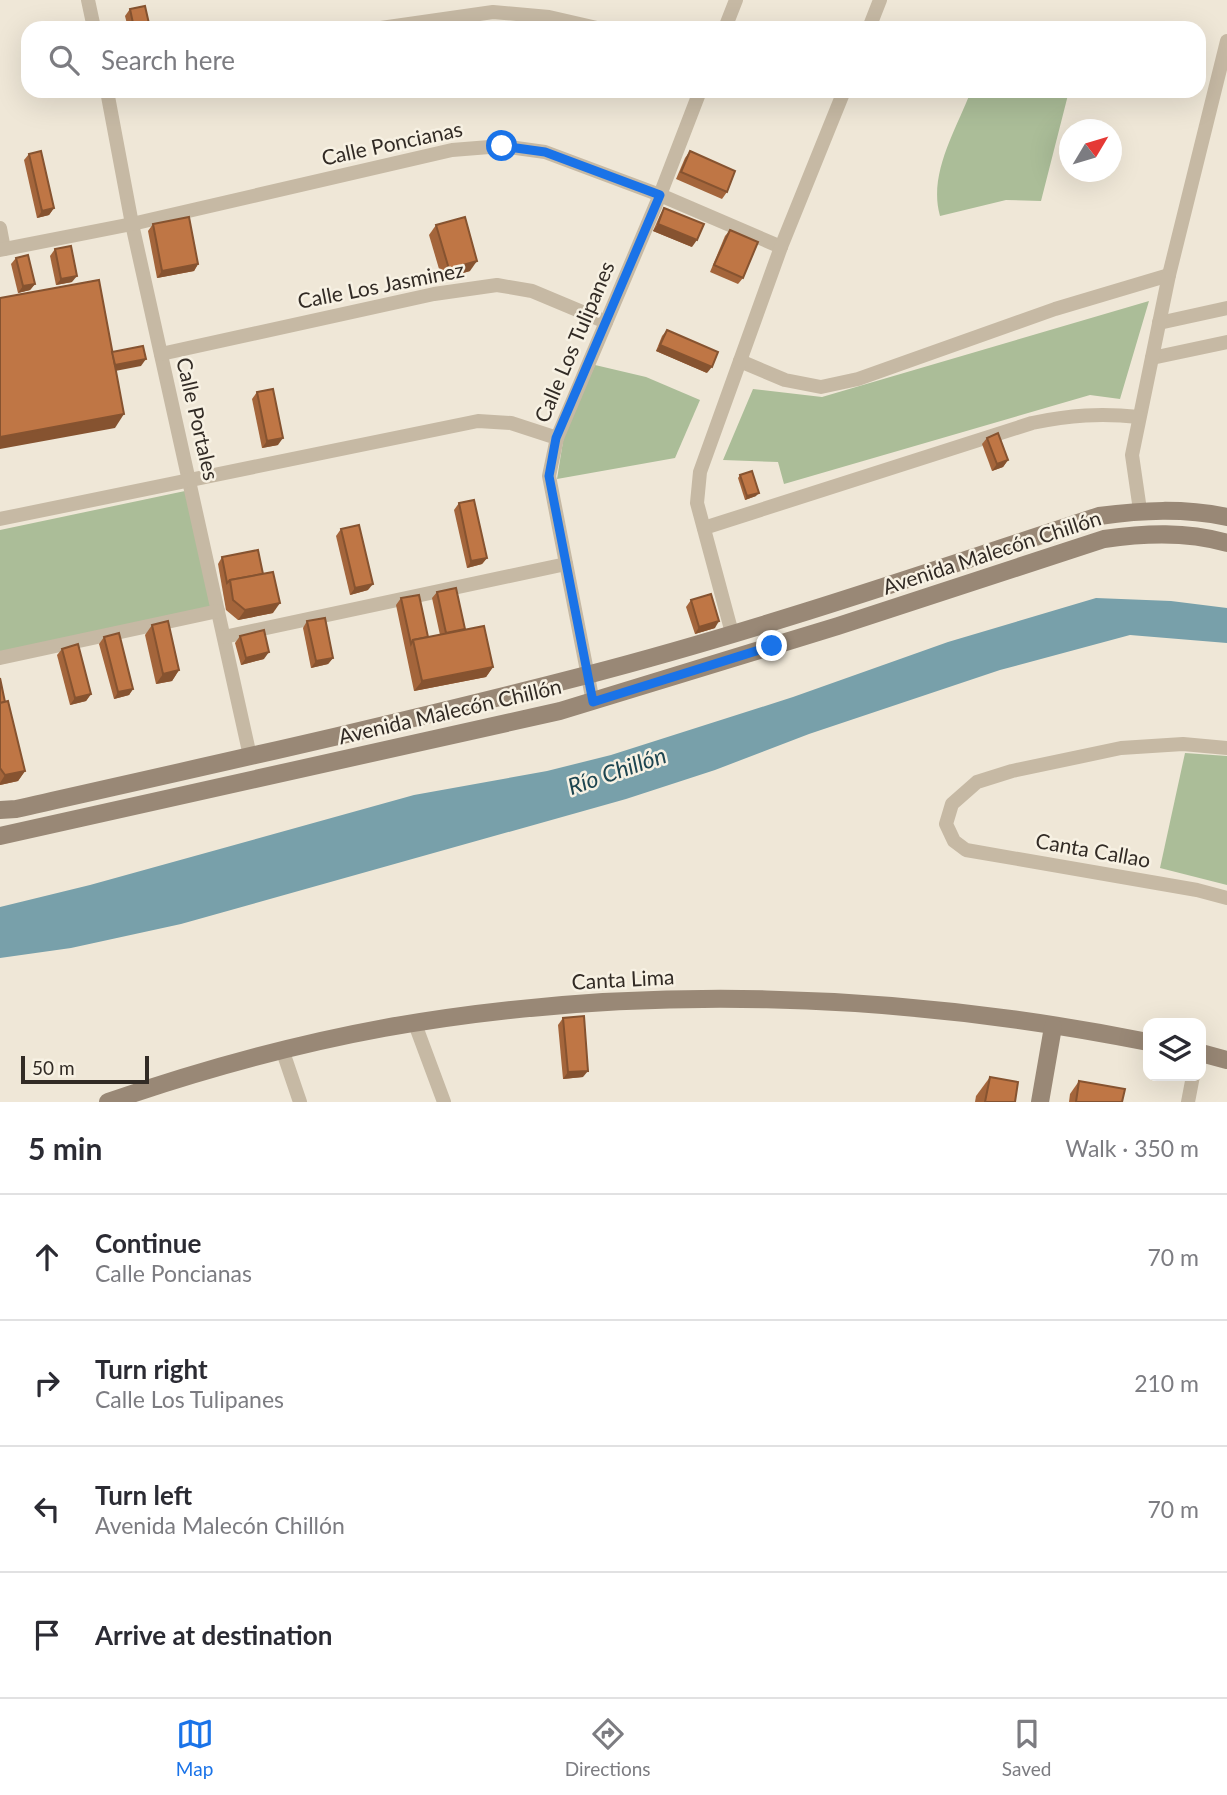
<!DOCTYPE html>
<meta charset="utf-8">
<style>
:root{--surface:#fff;--page:#f2f2f3;--text:#2b2b33;--muted:#7c7c81;--line:#e1e1e2;--accent:#1a73e8}
body{margin:0;font-family:Lato,sans-serif;background:var(--page);color:var(--text)}
.controls{position:absolute;right:21px;bottom:21px;display:grid;overflow:hidden;border-radius:14px;box-shadow:0 7px 28px #0002}
.controls button{width:63px;height:63px;display:grid;place-items:center;padding:0;border:0;border-bottom:2px solid var(--line);background:var(--surface);color:var(--text);font:35px sans-serif}
.compass{position:absolute;left:1059px;top:119px;width:63px;height:63px;border-radius:50%;background:var(--surface);box-shadow:0 7px 28px #0002;rotate:52deg}
.scale{position:absolute;left:21px;bottom:18px;width:128px;box-sizing:border-box;padding-left:7px;border:4px solid #322b25;border-top:0;font-size:19px;line-height:24px;white-space:nowrap;color:#322b25;-webkit-text-stroke:5px #f7f1e3;paint-order:stroke}
.stop{position:absolute;width:21px;height:21px;margin:-16px;border:5px solid #1a73e8;border-radius:50%;background:#fff}
.stop.end{background:#1a73e8;border-color:#fff;box-shadow:0 2px 7px #0008}
.list{margin:0;padding:0;list-style:none}
h2{display:flex;justify-content:space-between;align-items:center;height:91px;margin:0;padding:0 28px;font-size:30px}
h2 small{font-size:23px;font-weight:400;color:var(--muted)}
.list li{display:grid;grid-template-columns:46px 1fr auto;gap:21px;align-items:center;box-sizing:border-box;height:126px;padding:0 28px;border-top:2px solid var(--line)}
.list b{display:block;font-size:26px;white-space:nowrap}
.list p{margin:0;font-size:23px;white-space:nowrap;color:var(--muted)}
.list em{font-size:23px;font-style:normal;color:var(--muted)}
.icon{flex:none;width:38px;height:38px;fill:none;stroke:currentColor;stroke-width:2;stroke-linecap:round;stroke-linejoin:round}
.map{position:relative;flex:none;width:1227px;height:1102px;overflow:hidden}
.search{position:absolute;background:var(--surface);box-shadow:0 7px 28px #0002;left:21px;right:21px;top:21px;height:77px;display:flex;align-items:center;gap:18px;box-sizing:border-box;padding:0 24px;border-radius:21px;color:var(--muted);font-size:26px}
.sheet{height:595px;background:var(--surface)}
nav{display:flex;justify-content:space-around;align-items:center;box-sizing:border-box;height:98px;border-top:2px solid var(--line);background:var(--surface);font-size:19px;color:var(--muted)}
nav a{display:grid;justify-items:center;gap:4px}
nav .on{color:var(--accent)}
.map>svg:first-child{display:block}
.green{fill:#abbd98}
.water{fill:#78a0aa}
.lines{fill:none;stroke-linecap:round;stroke-linejoin:round}
.street{stroke:#c6b9a4;stroke-width:14}
.secondary{stroke:#998876;stroke-width:18}
.wall{fill:#a4653b}
.shaded-wall{fill:#865330}
.building{fill:#bf7645;stroke:#865330;stroke-width:2}
.route{stroke:#1a73e8;stroke-width:9}
.labels{text-anchor:middle;stroke-width:5;stroke-linejoin:round;paint-order:stroke}
.street-label{font-size:21px;fill:#322b25;stroke:#f7f1e3}
.water-label{font-size:23px;font-style:italic;fill:#1d4550;stroke:#f7f1e3}
</style>
<div class="map">
<svg width="1227" height="1102" viewBox="0 0 1227 1102">
<rect width="100%" height="100%" fill="#efe7d7"/>
<!-- green -->
<g class="green">
<path d="M971 91H1069L1041 201 1006 200 940 216C928 174 956 130 971 91Z"/>
<path d="M1149 301 1120 399 1090 395 784 484 778 462 723 460 753 389 822 397Z"/>
<path d="M595 365 646 377 700 400 675 458 557 479 564 435Z"/>
<path d="M185 491 213 609 0 655V530Z"/>
<path d="M1185 753 1227 756V885L1160 868Z"/>
</g>
<!-- water -->
<path class="water" d="M1096 598 1171 601 1227 608V643L1130 635 1000 670 809 734 715 770 626 799 181 924 71 948 0 958V907L90 885 414 795 547 771 611 755 793 697 948 642Z"/>
<g class="lines">
<!-- street -->
<g class="street">
<path d="M88 0 94 28"/>
<path d="M381 28 493 12 549 17 597 28"/>
<path d="M725 28 736 0"/>
<path d="M869 28 880 0"/>
<path d="M107 91 132 224 250 756"/>
<path d="M0 228 4 249"/>
<path d="M0 250 132 224 452 150 502 146 545 152 660 195 781 247"/>
<path d="M1159 323 1227 308"/>
<path d="M161 354 434 294 497 285 532 291 606 322"/>
<path d="M1152 358 1227 342"/>
<path d="M740 361 785 380 821 387 858 379 1055 309 1169 275"/>
<path d="M1140 510 1132 455 1169 275 1227 41"/>
<path d="M0 519 478 421 511 423 557 438"/>
<path d="M704 528 1032 423C1070 415 1101 413 1139 417"/>
<path d="M732 633 697 503 700 472 781 247 844 91"/>
<path d="M224 637 566 564"/>
<path d="M0 658 218 611"/>
<path d="M593 702 549 476 557 438 660 195 700 91"/>
<path d="M1227 748 1183 744 1121 748 1012 771 977 782 952 804 946 824 954 841 966 850 1197 890 1227 898"/>
<path d="M415 1024 444 1102"/>
<path d="M282 1049 300 1102"/>
<path d="M1188 1102 1193 1076"/>
</g>
<!-- secondary -->
<g class="secondary">
<path d="M0 810 16 809C207 766 398 724 587 675 760 630 929 572 1099 516 1143 510 1183 508 1227 517"/>
<path d="M0 836 560 711 838 626 1104 539C1145 533 1187 531 1227 543"/>
<path d="M1201 1053 1227 1060"/>
<path d="M108 1102C198 1071 291 1045 384 1028 636 983 898 992 1148 1042"/>
<path d="M1040 1102 1053 1027"/>
</g>
</g>
<!-- wall -->
<g class="wall">
<path d="M130 9 150 28H128L125 16Z"/>
<path d="M690 151 727 192 722 199 676 179 685 158Z"/>
<path d="M29 154 54 208 49 215 37 218 24 160Z"/>
<path d="M664 208 692 247 653 231 660 215Z"/>
<path d="M153 224 198 264 194 271 157 278 148 231Z"/>
<path d="M436 225 470 271 442 279 429 235Z"/>
<path d="M730 230 743 278 738 284 710 272 725 236Z"/>
<path d="M55 249 72 282 56 285 50 256Z"/>
<path d="M16 258 35 284 30 290 18 293 11 264Z"/>
<path d="M667 330 707 373 656 351 662 336Z"/>
<path d="M257 392 278 445 262 448 252 399Z"/>
<path d="M987 438 1008 460 1003 467 992 471 982 444Z"/>
<path d="M740 475 756 496 745 500 738 478Z"/>
<path d="M459 503 487 558 482 564 467 568 454 510Z"/>
<path d="M341 529 368 590 350 595 336 536Z"/>
<path d="M222 557 263 574 273 613 238 620 226 610 218 564Z"/>
<path d="M437 592 493 667 486 677 414 691 396 605 401 598 428 637 440 635 432 598Z"/>
<path d="M691 600 715 628 695 634 686 607Z"/>
<path d="M307 621 333 658 328 664 311 668 303 628Z"/>
<path d="M152 625 179 670 172 681 156 684 145 635Z"/>
<path d="M240 636 264 659 241 665 235 643Z"/>
<path d="M104 637 133 689 129 695 114 699 99 644Z"/>
<path d="M62 649 91 694 86 701 70 705 57 655Z"/>
<path d="M0 678 5 702 25 771 18 781 0 785Z"/>
<path d="M563 1018 583 1077 563 1079 558 1025Z"/>
<path d="M990 1077 1015 1102H975L976 1096Z"/>
<path d="M1079 1081 1122 1102H1069L1070 1094Z"/>
</g>
<!-- shaded-wall -->
<g class="shaded-wall">
<path d="M54 208 49 215 37 218 42 211Z"/>
<path d="M658 224 697 240 692 247 653 231Z"/>
<path d="M477 261 470 271 442 279 449 269Z"/>
<path d="M198 264 194 271 157 278 162 271Z"/>
<path d="M77 276 72 282 56 285 61 279Z"/>
<path d="M35 284 30 290 18 293 23 286Z"/>
<path d="M660 345 712 367 707 373 656 351Z"/>
<path d="M146 359 141 366 110 372 115 365Z"/>
<path d="M124 414 115 428 0 449V437Z"/>
<path d="M283 438 278 445 262 448 267 441Z"/>
<path d="M1008 460 1003 467 992 471 997 464Z"/>
<path d="M759 493 756 496 745 500 747 496Z"/>
<path d="M487 558 482 564 467 568 471 561Z"/>
<path d="M373 584 368 590 350 595 355 588Z"/>
<path d="M280 603 273 613 238 620 245 610Z"/>
<path d="M719 621 715 628 695 634 699 627Z"/>
<path d="M269 652 264 659 241 665 246 658Z"/>
<path d="M333 658 328 664 311 668 316 661Z"/>
<path d="M493 667 486 677 414 691 422 681Z"/>
<path d="M179 670 172 681 156 684 163 674Z"/>
<path d="M133 689 129 695 114 699 118 692Z"/>
<path d="M91 694 86 701 70 705 75 698Z"/>
<path d="M25 771 18 781 0 785V783L5 775Z"/>
<path d="M588 1071 583 1077 563 1079 568 1072Z"/>
</g>
<!-- building -->
<g class="building">
<path d="M145 6 150 28H134L130 9Z"/>
<path d="M41 151 54 208 42 211 29 154Z"/>
<path d="M690 151 735 171 727 192 681 172Z"/>
<path d="M664 208 704 224 697 240 658 224Z"/>
<path d="M189 217 198 264 162 271 153 224Z"/>
<path d="M465 217 477 261 449 269 436 225Z"/>
<path d="M730 230 758 242 743 278 714 265Z"/>
<path d="M71 246 77 276 61 279 55 249Z"/>
<path d="M28 255 35 284 23 286 16 258Z"/>
<path d="M99 280 124 414 0 437V298Z"/>
<path d="M667 330 718 352 712 367 660 345Z"/>
<path d="M143 346 146 359 115 365 112 352Z"/>
<path d="M273 389 283 438 267 441 257 392Z"/>
<path d="M998 433 1008 460 997 464 987 438Z"/>
<path d="M752 471 759 493 747 496 740 475Z"/>
<path d="M474 500 487 558 471 561 459 503Z"/>
<path d="M359 525 373 584 355 588 341 529Z"/>
<path d="M258 550 263 574 230 580 227 583 222 557Z"/>
<path d="M273 572 280 603 245 610 233 600 230 580Z"/>
<path d="M456 588 465 629 446 633 437 592Z"/>
<path d="M711 594 719 621 699 627 691 600Z"/>
<path d="M419 595 428 637 413 640 411 644 401 598Z"/>
<path d="M325 618 333 658 316 661 307 621Z"/>
<path d="M168 621 179 670 163 674 152 625Z"/>
<path d="M484 626 493 667 422 681 413 640Z"/>
<path d="M264 630 269 652 246 658 240 636Z"/>
<path d="M119 633 133 689 118 692 104 637Z"/>
<path d="M78 644 91 694 75 698 62 649Z"/>
<path d="M0 678 5 702 0 703Z"/>
<path d="M8 701 25 771 5 775 0 768V703Z"/>
<path d="M584 1016 588 1071 568 1072 563 1018Z"/>
<path d="M990 1077 1018 1082 1015 1102H985Z"/>
<path d="M1079 1081 1125 1089 1122 1102H1076Z"/>
</g>
<g class="lines">
<!-- route -->
<path class="route" d="M502 146 545 152 660 195 556 438 549 476 593 702 772 646"/>
</g>
<g class="labels">
<!-- street labels -->
<g class="street-label">
<text transform="translate(392 144) rotate(-12)" y="7">Calle Poncianas</text>
<text transform="translate(381 286) rotate(-11)" y="7">Calle Los Jasminez</text>
<text transform="translate(575 342) rotate(-67)" y="7">Calle Los Tulipanes</text>
<text transform="translate(197 419) rotate(77)" y="7">Calle Portales</text>
<text transform="translate(992 553) rotate(-18)" y="7">Avenida Malecón Chillón</text>
<text transform="translate(450 712) rotate(-13)" y="7">Avenida Malecón Chillón</text>
<text transform="translate(1093 851) rotate(10)" y="7">Canta Callao</text>
<text transform="translate(623 980) rotate(-3)" y="7">Canta Lima</text>
</g>
<!-- water labels -->
<g class="water-label">
<text transform="translate(617 771) rotate(-19)" y="8">Río Chillón</text>
</g>
</g>
</svg>
<div class="controls">
<button><svg class="icon" aria-label="layers" viewBox="0 0 24 24"><path d="M12 4l9 5-9 5-9-5zM3 14l9 5 9-5"/></svg></button>
</div>
<svg class="compass" viewBox="-18 -18 36 36"><path d="M0-13l5 13h-10z" fill="#e53935"/><path d="M0 13l5-13h-10z" fill="#7c7c81"/></svg>
<div class="scale">50 m</div>
<div class="stop" style="left:502px;top:146px"></div>
<div class="stop end" style="left:772px;top:646px"></div>
<div class="search"><svg class="icon" aria-label="search" viewBox="0 0 24 24"><circle cx="10" cy="10" r="6"/><path d="M15 15l6 6"/></svg>Search here</div>
</div>
<section class="sheet">
<h2>5 min<small>Walk · 350 m</small></h2>
<ul class="list">
<li><svg class="icon" aria-label="ahead" viewBox="0 0 24 24"><path d="M12 20V5M6 11l6-6 6 6"/></svg><div><b>Continue</b><p>Calle Poncianas</p></div><em>70 m</em></li>
<li><svg class="icon" aria-label="right" viewBox="0 0 24 24"><path d="M7 20v-9h11M14 6l5 5-5 5"/></svg><div><b>Turn right</b><p>Calle Los Tulipanes</p></div><em>210 m</em></li>
<li><svg class="icon" aria-label="left" viewBox="0 0 24 24"><path d="M17 20v-9H6M10 6l-5 5 5 5"/></svg><div><b>Turn left</b><p>Avenida Malecón Chillón</p></div><em>70 m</em></li>
<li><svg class="icon" aria-label="arrive" viewBox="0 0 24 24"><path d="M6 21V4h12l-3 4 3 4H6"/></svg><div><b>Arrive at destination</b></div></li>
</ul>
</section>
<nav>
<a class="on"><svg class="icon" aria-label="map" viewBox="0 0 24 24"><path d="M3 6l6-2 6 2 6-2v14l-6 2-6-2-6 2zM9 4v14M15 6v14"/></svg>Map</a>
<a><svg class="icon" aria-label="directions" viewBox="0 0 24 24"><path d="M12 3l9 9-9 9-9-9zM9 14v-3h6M13 9l2 2-2 2"/></svg>Directions</a>
<a><svg class="icon" aria-label="saved" viewBox="0 0 24 24"><path d="M7 4h10v16l-5-4-5 4z"/></svg>Saved</a>
</nav>
